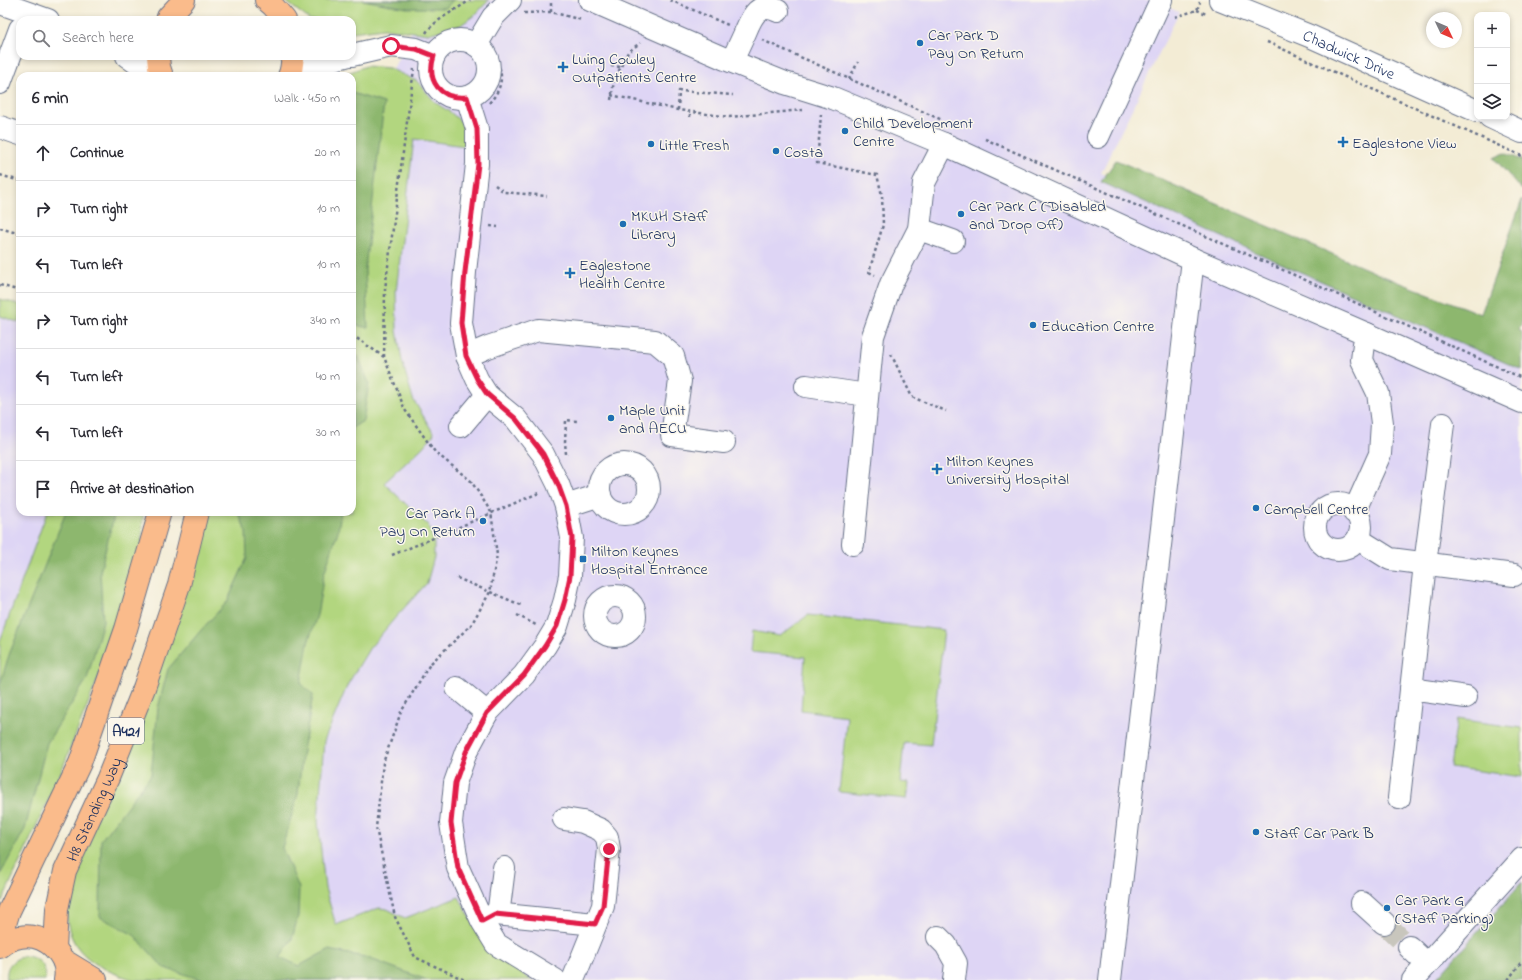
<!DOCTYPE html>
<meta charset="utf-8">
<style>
:root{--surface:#fff;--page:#f2f2f3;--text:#2b2b33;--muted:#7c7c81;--line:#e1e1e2}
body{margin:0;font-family:"Indie Flower",sans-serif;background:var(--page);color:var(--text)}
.controls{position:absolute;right:12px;top:12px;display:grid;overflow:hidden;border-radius:8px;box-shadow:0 2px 6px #0003}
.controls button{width:36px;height:36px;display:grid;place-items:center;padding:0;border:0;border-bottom:1px solid var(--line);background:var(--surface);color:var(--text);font:20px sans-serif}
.compass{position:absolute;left:1426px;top:12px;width:36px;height:36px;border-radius:50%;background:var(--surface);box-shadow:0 2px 6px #0003;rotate:134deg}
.stop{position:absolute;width:12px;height:12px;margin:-9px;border:3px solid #e11d48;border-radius:50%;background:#fff}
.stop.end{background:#e11d48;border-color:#fff;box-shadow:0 1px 4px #0008}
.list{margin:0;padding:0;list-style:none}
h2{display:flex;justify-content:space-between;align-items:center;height:52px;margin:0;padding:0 16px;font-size:17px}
h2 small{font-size:13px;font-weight:400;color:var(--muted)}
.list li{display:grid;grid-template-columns:26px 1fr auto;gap:12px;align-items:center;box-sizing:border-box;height:56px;padding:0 16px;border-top:1px solid var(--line)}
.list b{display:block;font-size:15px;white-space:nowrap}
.list em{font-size:13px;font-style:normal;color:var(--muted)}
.icon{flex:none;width:22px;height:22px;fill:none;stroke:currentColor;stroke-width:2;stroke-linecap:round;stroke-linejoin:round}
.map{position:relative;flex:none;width:1522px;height:980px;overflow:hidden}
.search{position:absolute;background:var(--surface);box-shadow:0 2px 6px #0003;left:16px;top:16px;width:340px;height:44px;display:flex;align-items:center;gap:10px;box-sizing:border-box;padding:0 14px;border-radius:12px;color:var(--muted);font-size:15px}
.panel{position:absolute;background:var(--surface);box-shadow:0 2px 6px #0003;left:16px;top:72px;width:340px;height:444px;border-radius:12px}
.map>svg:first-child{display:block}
.built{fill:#ded5f5}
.green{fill:#b2d67f;stroke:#66826e}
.forest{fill:#8db76e;stroke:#547366}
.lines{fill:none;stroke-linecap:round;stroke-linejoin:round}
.minor-tunnel{stroke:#c8c6bd;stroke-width:22;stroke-dasharray:22 11;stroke-linecap:butt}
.minor-casing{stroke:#677188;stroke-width:24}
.major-casing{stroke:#677188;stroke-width:24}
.highway-casing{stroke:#677188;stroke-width:24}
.path{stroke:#677188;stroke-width:2.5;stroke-dasharray:3 3;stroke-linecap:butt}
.minor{stroke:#fff;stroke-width:22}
.major{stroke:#fabb8b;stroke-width:22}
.highway{stroke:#fabb8b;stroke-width:22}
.route{stroke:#e11d48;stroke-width:5}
.poi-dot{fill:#1f6fb2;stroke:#fbf7ec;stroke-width:1.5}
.labels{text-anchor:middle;stroke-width:3;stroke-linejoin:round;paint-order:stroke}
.shield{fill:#fbf7ec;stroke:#5e6b89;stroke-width:1}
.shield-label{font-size:15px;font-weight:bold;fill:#1b2f5e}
.poi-label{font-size:16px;fill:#1b2f5e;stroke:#fbf7ec;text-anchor:start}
.street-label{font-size:16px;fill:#1b2f5e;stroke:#fbf7ec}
</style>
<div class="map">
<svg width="1522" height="980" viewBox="0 0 1522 980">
<rect width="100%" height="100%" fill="#fbf7ec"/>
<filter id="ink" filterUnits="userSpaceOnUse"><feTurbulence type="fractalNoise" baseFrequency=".025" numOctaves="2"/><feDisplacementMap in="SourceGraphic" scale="8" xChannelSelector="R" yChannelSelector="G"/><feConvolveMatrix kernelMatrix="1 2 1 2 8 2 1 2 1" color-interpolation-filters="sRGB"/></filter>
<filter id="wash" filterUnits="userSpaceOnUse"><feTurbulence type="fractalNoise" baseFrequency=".012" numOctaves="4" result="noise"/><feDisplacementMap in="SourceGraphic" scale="16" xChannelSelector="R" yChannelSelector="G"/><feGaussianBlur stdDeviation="0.9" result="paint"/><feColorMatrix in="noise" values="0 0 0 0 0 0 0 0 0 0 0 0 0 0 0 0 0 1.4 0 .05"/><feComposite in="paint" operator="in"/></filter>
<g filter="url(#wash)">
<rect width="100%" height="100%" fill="#f3ecd5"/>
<!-- built -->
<g class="built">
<path d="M454 0H1151L1179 12 1101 173 1522 364V902L1456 980H383L269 944 352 512 380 95 421 13Z"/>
<path d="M0 316 20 323V512H47L0 641Z"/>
</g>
<!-- green -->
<g class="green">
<path d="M284 0H489L476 14 461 25 428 34 384 28 352 32V20H310Z"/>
<path d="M366 66 389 68 417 81 436 103 450 112 464 124 472 143 471 147 414 139 396 292 397 330 402 361 413 399 434 434 422 448 384 483 428 525 434 542V557L427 583 395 618 369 649 348 684 324 741 318 822 325 888 336 925 379 908 387 909 405 918 459 897 473 922 524 975 533 980H135C106 972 74 958 68 925 66 917 67 906 67 898L202 527 209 512H352V76H340Z"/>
<path d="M0 299 20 305V323L0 316Z"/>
<path d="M47 512H143L142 545 116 633 61 772 2 901 0 904V641Z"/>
<path d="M808 615 944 630 931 745 904 743 900 782 909 783 907 799 839 792 847 716 801 710 805 657 750 652 752 631 780 636Z"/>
<path d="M1457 719 1522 728V777L1450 767Z"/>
<path d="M25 956C38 957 48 966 45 980H7C5 967 12 959 25 956Z"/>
</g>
<!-- forest -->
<g class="forest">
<path d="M363 0H453L446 8H407Z"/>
<path d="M352 93 384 103 365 269 368 328 352 324Z"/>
<path d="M1504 153 1522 160V190L1494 158Z"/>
<path d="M1116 160 1383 276 1481 314 1522 200V322L1519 330 1522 332V370L1253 251 1101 182Z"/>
<path d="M352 354 358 356 369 383 363 421 352 428Z"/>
<path d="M66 512H115L100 572 103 621 87 679 47 743 25 829 0 875V684L9 655Z"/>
<path d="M238 512H341L338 531 324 574 317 615 308 643 301 683 313 695 302 757 298 794 282 848 299 888 298 916 292 939 280 957 299 966 328 950 365 957 427 980H203L164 968 134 935 100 917 101 840 151 775 158 708 168 669 202 629 227 602 247 558 246 531Z"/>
<path d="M1522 882V980H1435Z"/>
</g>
</g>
<g filter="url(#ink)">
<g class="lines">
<!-- minor-tunnel -->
<path class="minor-tunnel" d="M1384 923 1409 947"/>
<defs>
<g id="minor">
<path d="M590 0 723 58 785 83 833 98 944 144 1193 259 1367 334 1364 344 1362 360 1378 393 1382 423 1380 454 1354 512"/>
<path id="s1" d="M1220 0 1312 37 1477 111"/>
<path d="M0 3 48 20"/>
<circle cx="460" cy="69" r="29"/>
<path d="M476 45 493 17 510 0"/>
<path d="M352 55 391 46 416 49 434 56"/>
<path d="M127 56 155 76"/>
<path d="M732 61C736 52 740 44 744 35 751 19 757 0 778 11"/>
<path d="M291 71 346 56"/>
<path d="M0 83 20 29"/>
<path d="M467 97 477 129V164L465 272 461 323 467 356 477 379 487 395 516 419 543 454 558 484 566 506 572 538 570 576 565 600 557 626 545 646 524 675 487 713 466 752 455 783 451 823 458 868 482 921 496 944 555 980"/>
<path d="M1490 117 1522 132"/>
<path d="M0 127 20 134"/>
<path d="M1098 137 1161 0"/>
<path d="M919 229 953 241"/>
<path d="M1367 334 1522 402"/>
<path d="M467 356 488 347 538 330 655 341 673 356 680 381 672 435 724 442"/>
<path d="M806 386 867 395"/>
<path d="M461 426 487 395"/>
<circle cx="624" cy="489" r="25"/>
<circle cx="1338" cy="527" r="23"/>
<path d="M566 506 600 495"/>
<path d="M1358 539 1390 559 1514 575"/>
<path d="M853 544 873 336 891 284 919 229 924 183 944 144"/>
<circle cx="615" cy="616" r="20"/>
<path d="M457 688 487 713"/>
<path d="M1411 689 1466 697"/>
<path d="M1399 798 1425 564 1443 424"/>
<path d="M564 819 583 822 601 830 607 837 609 849 603 906 573 980"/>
<path d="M1362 903 1384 923"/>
<path d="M495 914 595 924"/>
<path d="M483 920 495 914 499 908 504 868"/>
<path d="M938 937 946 945 956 963 954 980"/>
<path d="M1409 947 1427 964"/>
<path d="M1110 980 1193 259"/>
<path d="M1413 980 1522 859"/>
</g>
<path id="major" d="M63 960 96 980"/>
<g id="highway">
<path d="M266 0 273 6 285 20"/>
<path d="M167 20 168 17 184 0"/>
<path d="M158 56 159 67 162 76"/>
<path d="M289 76 291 71 293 56"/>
<path d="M0 940 9 911 80 763 126 629 160 512"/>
<path d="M0 947C6 942 12 938 20 937 44 932 70 955 65 980"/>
<path id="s2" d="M55 949 57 909 65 871 108 778 144 688 179 585 197 512"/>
</g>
</defs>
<!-- minor casing -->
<use href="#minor" class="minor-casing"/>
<!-- major casing -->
<use href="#major" class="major-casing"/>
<!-- highway casing -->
<use href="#highway" class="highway-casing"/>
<!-- path -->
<g class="path">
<path d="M670 0 728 25"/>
<path d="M1197 10 1206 14"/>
<path d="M551 12V0"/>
<path d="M524 13 551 12 582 20"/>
<path d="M1175 17 1197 10 1200 2"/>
<path d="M426 33C434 20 458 9 470 0"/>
<path d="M762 40 942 120"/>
<path d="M1267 42 1522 156"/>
<path d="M611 66 621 67"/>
<path d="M849 79 858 62"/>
<path d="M611 95 678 110 729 117 803 110"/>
<path d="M611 100 614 81 628 52 640 43"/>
<path d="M489 103C504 87 504 73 494 53"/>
<path d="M678 110 679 91 733 95"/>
<path d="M821 114 817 163 877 175 882 195 883 225 869 272 875 275"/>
<path d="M690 117V112"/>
<path d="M985 139 1292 274 1522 378"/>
<path d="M0 175 20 181"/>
<path d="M495 185 504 192 547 196"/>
<path d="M490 226 498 227"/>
<path d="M0 228 20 234"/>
<path d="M0 285 20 291"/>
<path d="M352 335 384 357 405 410 435 452 471 481 491 512 497 555 490 592 471 625 430 664 401 712 383 763 376 828 395 917 415 957 465 980"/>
<path d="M891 354 912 397 946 411"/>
<path d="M384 357 385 289 414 69"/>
<path d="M566 454 565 442 566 420 577 421"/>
<path d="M392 555C442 535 491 513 541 492"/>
<path d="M457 578 521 605"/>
<path d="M517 615 536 625"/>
<path d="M1508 980 1522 961"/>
</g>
<!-- minor -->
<use href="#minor" class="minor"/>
<!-- major -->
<use href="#major" class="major"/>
<!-- highway -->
<use href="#highway" class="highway"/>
</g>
</g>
<g class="lines" filter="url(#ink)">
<!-- route -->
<path class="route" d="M391 46 416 49 434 56C426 81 440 100 467 97L477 129 478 164 465 272 461 323 466 356 477 379 487 394 516 419 543 454 558 484 566 506 572 538 570 576 565 600 557 626 545 646 524 675 487 713 466 752 455 783 451 823 458 868 482 921 495 914 595 924 603 906 609 849"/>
</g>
<!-- markers -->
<g class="poi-dot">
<circle cx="920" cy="43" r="4"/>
<path d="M561 61h4v4h4v4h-4v4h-4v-4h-4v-4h4z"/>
<circle cx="845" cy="131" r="4"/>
<path d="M1341 136h4v4h4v4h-4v4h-4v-4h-4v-4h4z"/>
<circle cx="651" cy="144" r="4"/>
<circle cx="776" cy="151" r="4"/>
<circle cx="961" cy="214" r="4"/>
<circle cx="623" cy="224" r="4"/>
<path d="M568 267h4v4h4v4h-4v4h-4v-4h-4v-4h4z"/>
<circle cx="1033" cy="325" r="4"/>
<circle cx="611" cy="418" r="4"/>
<path d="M935 463h4v4h4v4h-4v4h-4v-4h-4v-4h4z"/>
<circle cx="1256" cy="508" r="4"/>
<circle cx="483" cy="521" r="4"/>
<rect x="579" y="555" width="8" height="8" rx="2"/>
<circle cx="1256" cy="832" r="4"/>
<circle cx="1387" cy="908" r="4"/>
</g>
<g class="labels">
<!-- shield labels -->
<rect class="shield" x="108" y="718" width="36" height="26" rx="3"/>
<g class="shield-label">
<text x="126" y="736">A421</text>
</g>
<!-- poi labels -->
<g class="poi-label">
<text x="928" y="40">Car Park D<tspan x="928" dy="18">Pay On Return</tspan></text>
<text x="572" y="64">Luing Cowley<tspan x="572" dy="18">Outpatients Centre</tspan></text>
<text x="853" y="128">Child Development<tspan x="853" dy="18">Centre</tspan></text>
<text x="1352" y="148">Eaglestone View</text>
<text x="659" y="150">Little Fresh</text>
<text x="784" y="157">Costa</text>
<text x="969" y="211">Car Park C (Disabled<tspan x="969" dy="18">and Drop Off)</tspan></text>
<text x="631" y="221">MKUH Staff<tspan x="631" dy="18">Library</tspan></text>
<text x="579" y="270">Eaglestone<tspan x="579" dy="18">Health Centre</tspan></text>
<text x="1041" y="331">Education Centre</text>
<text x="619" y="415">Maple Unit<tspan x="619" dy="18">and AECU</tspan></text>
<text x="946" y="466">Milton Keynes<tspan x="946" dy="18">University Hospital</tspan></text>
<text x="1264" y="514">Campbell Centre</text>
<text x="475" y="518" text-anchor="end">Car Park A<tspan x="475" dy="18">Pay On Return</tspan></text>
<text x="591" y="556">Milton Keynes<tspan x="591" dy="18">Hospital Entrance</tspan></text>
<text x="1264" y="838">Staff Car Park B</text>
<text x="1395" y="905">Car Park G<tspan x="1395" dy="18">(Staff Parking)</tspan></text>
</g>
<!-- street labels -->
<g class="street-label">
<text dy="6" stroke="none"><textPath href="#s1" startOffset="140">Chadwick Drive</textPath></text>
<text dy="6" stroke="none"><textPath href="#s2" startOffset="147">H8 Standing Way</textPath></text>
</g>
</g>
</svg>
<div class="controls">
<button>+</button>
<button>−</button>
<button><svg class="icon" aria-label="layers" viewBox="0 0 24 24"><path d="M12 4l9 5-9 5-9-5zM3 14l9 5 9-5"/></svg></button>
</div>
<svg class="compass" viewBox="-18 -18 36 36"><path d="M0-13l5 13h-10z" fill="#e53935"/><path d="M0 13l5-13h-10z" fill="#7c7c81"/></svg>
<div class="stop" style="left:391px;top:46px"></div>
<div class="stop end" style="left:609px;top:849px"></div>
<div class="search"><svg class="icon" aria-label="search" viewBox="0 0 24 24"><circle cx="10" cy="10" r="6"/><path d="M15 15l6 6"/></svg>Search here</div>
<section class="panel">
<h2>6 min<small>Walk · 450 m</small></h2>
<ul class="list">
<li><svg class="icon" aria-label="ahead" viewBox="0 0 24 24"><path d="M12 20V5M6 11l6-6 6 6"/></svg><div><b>Continue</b></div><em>20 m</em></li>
<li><svg class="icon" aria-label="right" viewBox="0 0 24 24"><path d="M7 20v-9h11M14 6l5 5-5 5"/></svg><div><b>Turn right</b></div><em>10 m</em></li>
<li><svg class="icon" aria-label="left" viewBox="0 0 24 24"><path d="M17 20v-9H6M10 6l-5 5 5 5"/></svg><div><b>Turn left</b></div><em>10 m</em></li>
<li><svg class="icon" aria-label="right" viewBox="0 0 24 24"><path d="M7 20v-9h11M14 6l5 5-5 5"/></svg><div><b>Turn right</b></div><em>340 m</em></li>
<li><svg class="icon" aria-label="left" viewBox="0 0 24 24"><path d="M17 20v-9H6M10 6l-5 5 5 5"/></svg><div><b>Turn left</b></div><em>40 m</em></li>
<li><svg class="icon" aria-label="left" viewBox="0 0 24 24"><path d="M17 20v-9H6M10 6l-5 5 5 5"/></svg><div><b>Turn left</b></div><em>30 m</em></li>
<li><svg class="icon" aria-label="arrive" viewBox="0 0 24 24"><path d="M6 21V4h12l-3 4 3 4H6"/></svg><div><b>Arrive at destination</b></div></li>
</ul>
</section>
</div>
